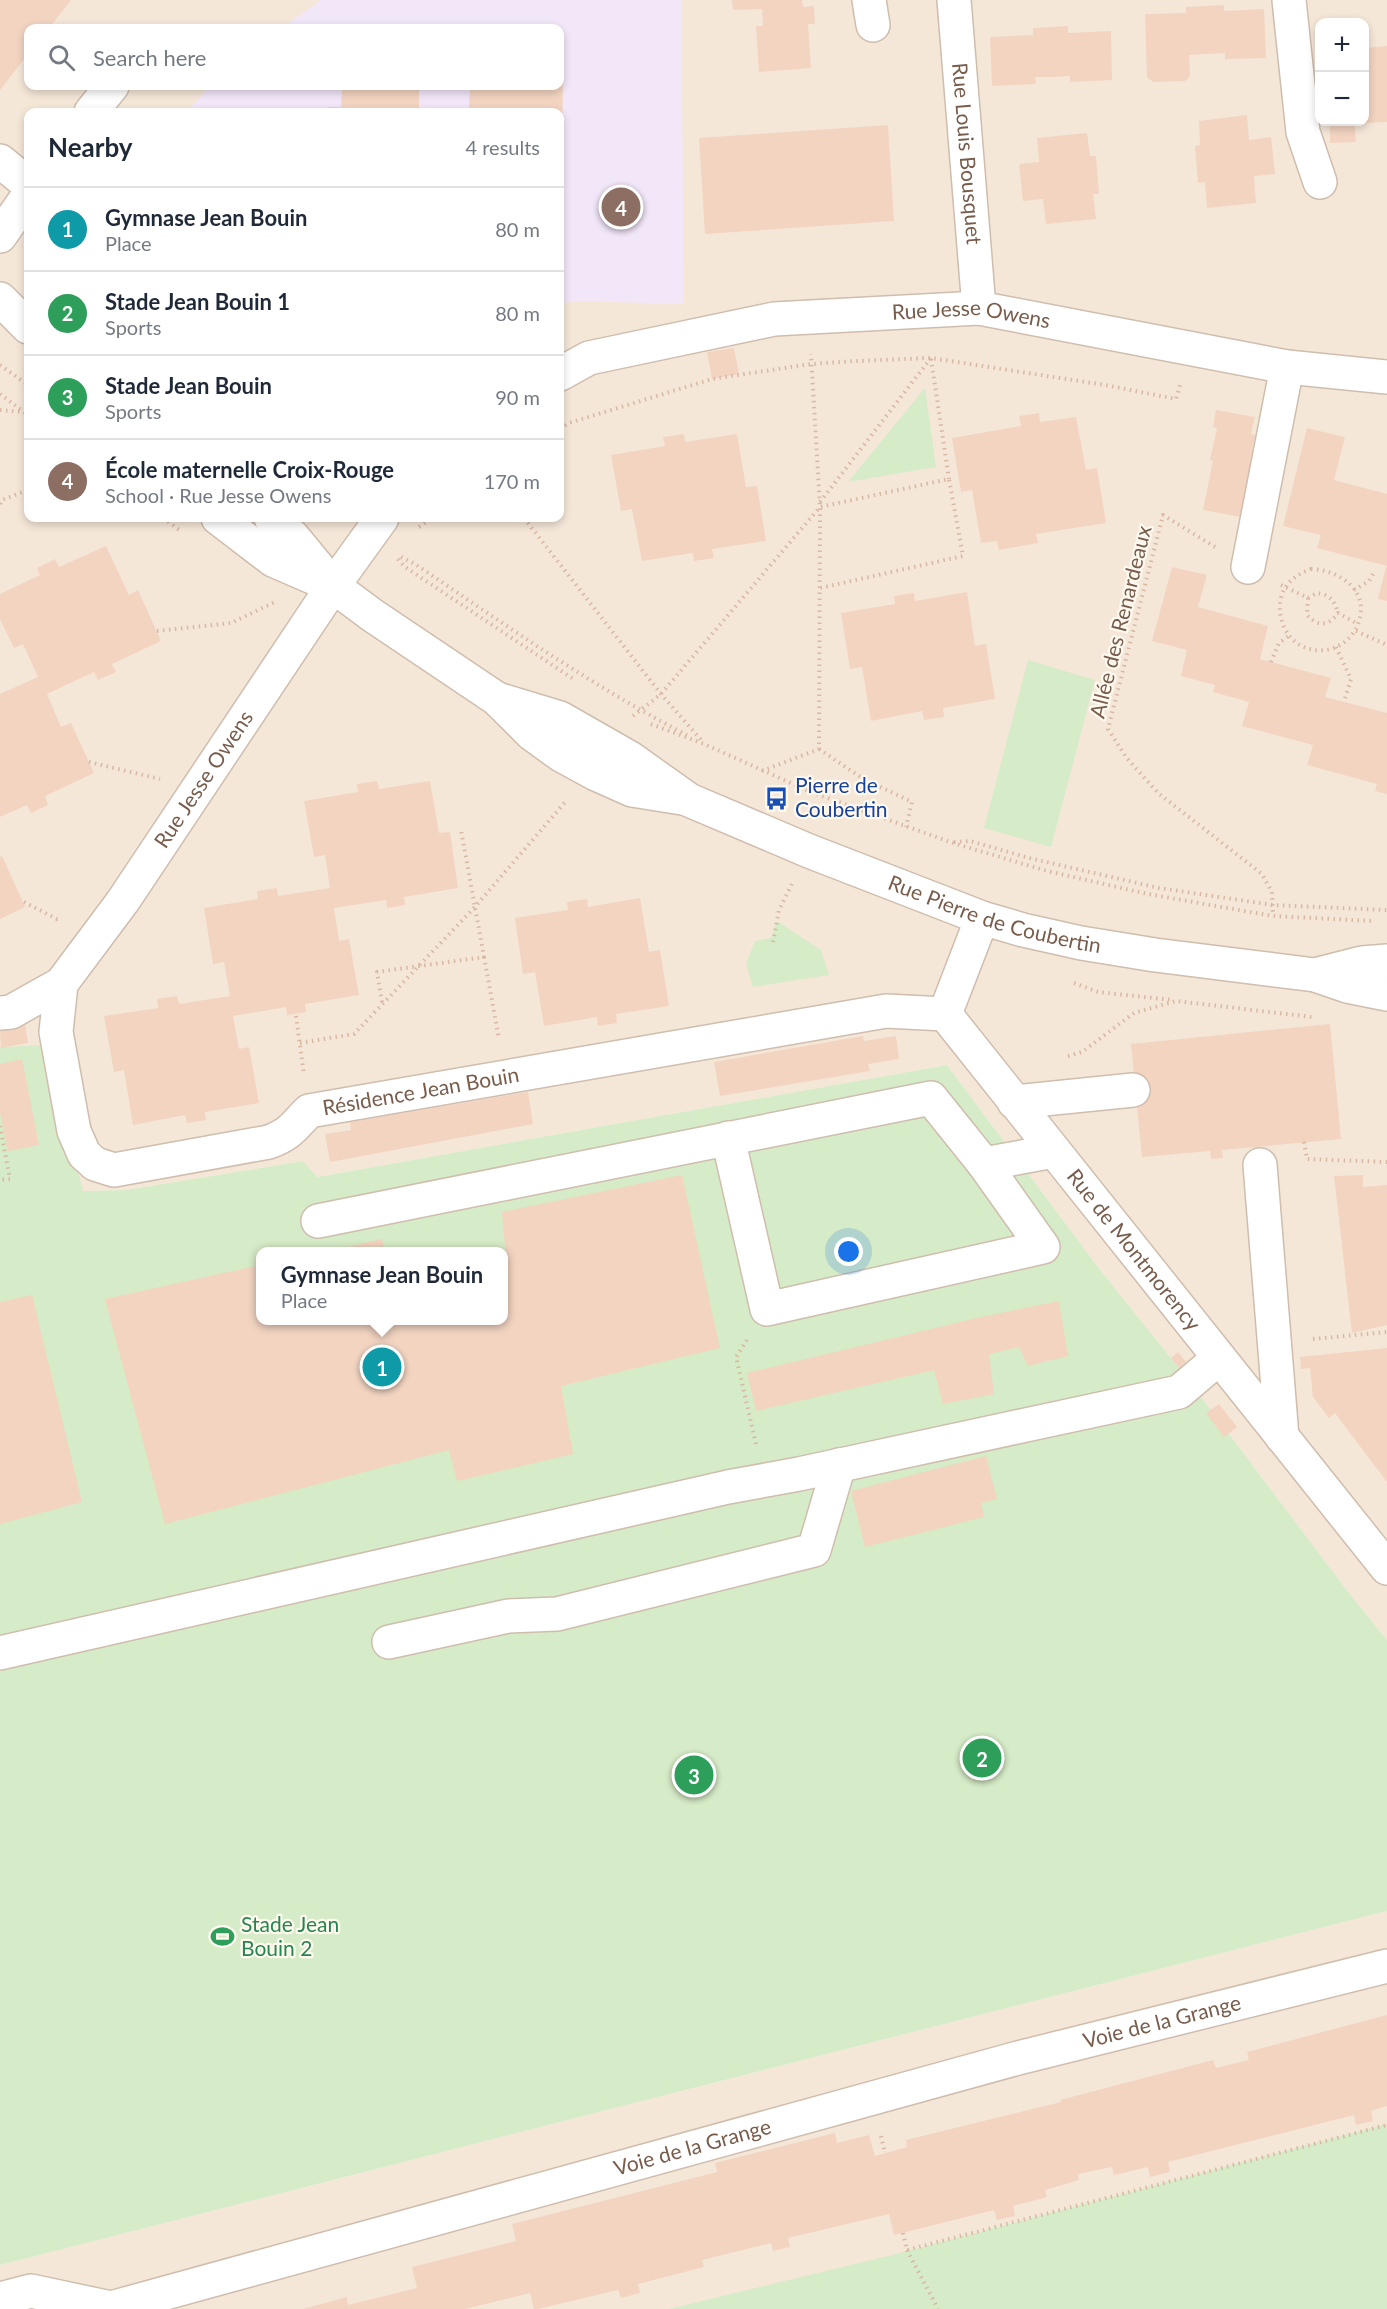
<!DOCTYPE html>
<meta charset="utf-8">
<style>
body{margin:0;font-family:Lato,sans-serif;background:#f2f2f3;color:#1f2937}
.controls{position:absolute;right:18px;top:18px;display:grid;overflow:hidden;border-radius:12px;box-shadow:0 3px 9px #0003}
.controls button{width:54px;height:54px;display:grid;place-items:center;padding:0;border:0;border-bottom:2px solid #e0e1e3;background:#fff;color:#1f2937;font:30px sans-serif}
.you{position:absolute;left:849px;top:1252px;width:21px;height:21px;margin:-15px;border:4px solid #fff;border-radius:50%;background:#1a73e8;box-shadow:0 0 0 9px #1a73e833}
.badge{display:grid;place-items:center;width:39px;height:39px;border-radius:50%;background:#e6704f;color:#fff;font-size:20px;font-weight:700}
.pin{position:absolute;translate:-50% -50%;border:3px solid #fff;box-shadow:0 2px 6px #0006}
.popup{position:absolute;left:256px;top:1247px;width:252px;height:78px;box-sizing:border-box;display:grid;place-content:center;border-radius:12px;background:#fff;filter:drop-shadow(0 2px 4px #0005);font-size:20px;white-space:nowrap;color:#747a83}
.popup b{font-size:22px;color:#1f2937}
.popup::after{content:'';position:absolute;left:50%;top:100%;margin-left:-12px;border:12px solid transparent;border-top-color:#fff}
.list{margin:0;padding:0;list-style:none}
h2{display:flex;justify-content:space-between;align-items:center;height:78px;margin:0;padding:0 24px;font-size:26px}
h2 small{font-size:20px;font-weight:400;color:#747a83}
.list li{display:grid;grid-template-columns:39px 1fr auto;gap:18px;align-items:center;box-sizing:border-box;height:84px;padding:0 24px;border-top:2px solid #e0e1e3}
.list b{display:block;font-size:22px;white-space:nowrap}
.list p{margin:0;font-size:20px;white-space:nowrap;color:#747a83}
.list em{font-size:20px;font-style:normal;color:#747a83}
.icon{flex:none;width:33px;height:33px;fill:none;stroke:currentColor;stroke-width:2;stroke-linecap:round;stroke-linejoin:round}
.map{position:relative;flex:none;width:1387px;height:2309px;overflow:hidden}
.search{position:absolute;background:#fff;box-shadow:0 3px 9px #0003;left:24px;top:24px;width:540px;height:66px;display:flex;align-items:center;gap:15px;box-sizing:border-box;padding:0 21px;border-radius:12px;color:#747a83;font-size:22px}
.panel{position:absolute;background:#fff;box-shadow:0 3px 9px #0003;left:24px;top:108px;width:540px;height:414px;border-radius:12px}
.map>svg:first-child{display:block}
.residential{fill:#f5e7d8;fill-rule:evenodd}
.education{fill:#f2e6f9}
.green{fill:#d6ebc7;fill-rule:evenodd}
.building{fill:#f2d4c1}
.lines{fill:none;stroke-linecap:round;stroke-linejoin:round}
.minor-casing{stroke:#cfbdae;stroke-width:36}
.path{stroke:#d8b7a3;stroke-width:4;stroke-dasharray:1.5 4.5;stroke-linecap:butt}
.minor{stroke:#fff;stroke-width:33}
.labels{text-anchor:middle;stroke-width:4.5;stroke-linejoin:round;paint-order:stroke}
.street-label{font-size:21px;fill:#785c4c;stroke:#fff9f0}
.transit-label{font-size:21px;fill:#164399;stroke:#fff9f0;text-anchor:start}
.leisure-label{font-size:21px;fill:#27864d;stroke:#fff9f0;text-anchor:start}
</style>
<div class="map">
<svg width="1387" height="2309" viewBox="0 0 1387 2309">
<rect width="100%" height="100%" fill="#fdf5ea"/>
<g class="residential">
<path d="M0 0H1387V1640L1349 1593 1171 1358 1101 1271 947 1065 317 1177 303 1161 126 1190 82 1191 45 1046 0 1047ZM1320 22H1364V122H1320ZM28 28H560V86H28ZM28 112H560V518H28Z"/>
<polygon points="1387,1911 1387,2309 0,2309 0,2265"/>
</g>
<polygon class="education" points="321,0 681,0 684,304 577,301 560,303 560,112 187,112 210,86 560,86 560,28 282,28"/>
<g class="green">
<polygon points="925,388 936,467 848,482"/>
<polygon points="1028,660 1095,680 1051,847 984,828"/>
<polygon points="777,921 821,950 829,975 753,987 746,964 755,941 771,938"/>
<path d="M45 1045 83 1191 126 1190 303 1161 317 1177 947 1065 1101 1271 1179 1368 1349 1593 1387 1640V1911L0 2265V1047ZM260 1252H503V1320H260Z"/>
<polygon points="1387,2124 1387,2309 669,2309 892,2255"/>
</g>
<g class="building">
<polygon points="0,0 71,0 49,28 28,28 28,54 0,90"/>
<polygon points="732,0 802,0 803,7 814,6 815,24 808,24 811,68 759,72 756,26 763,26 762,9 733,10"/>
<polygon points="1224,5 1224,11 1264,9 1266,58 1225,59 1225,53 1189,55 1190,76 1185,81 1153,82 1147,77 1145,14 1186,13 1186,7"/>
<polygon points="1068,26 1068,33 1111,31 1112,80 1070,82 1070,76 1053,77 1035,77 1036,84 992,86 990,37 1033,35 1033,28"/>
<polygon points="1387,46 1387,122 1364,123 1364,48"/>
<polygon points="560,69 563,69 562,159 560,159 560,112 328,112 328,107 341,107 342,86 419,86 419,109 469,109 470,86 560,86"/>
<polygon points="1247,115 1249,140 1271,137 1275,174 1254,176 1256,203 1207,208 1205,182 1198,183 1195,146 1200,145 1199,121"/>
<polygon points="1330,122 1354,122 1356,142 1330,143"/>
<polygon points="888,125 894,221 705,234 699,138"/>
<polygon points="1087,133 1090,156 1096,156 1099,194 1093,194 1096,219 1046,224 1043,199 1023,201 1019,164 1039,162 1037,138"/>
<polygon points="734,348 739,374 712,379 707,352"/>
<polygon points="1216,410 1255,417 1251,434 1255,435 1241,517 1203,510 1213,461 1210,460 1217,428 1213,427"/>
<polygon points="1039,413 1040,422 1076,417 1086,470 1097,468 1106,523 1036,534 1038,543 999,550 997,541 981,543 972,490 961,492 952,438 1021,426 1019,416"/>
<polygon points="1307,428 1345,437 1334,480 1387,494 1387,566 1317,548 1321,535 1283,526"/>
<polygon points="684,434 685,442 737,434 746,487 757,486 766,541 712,549 714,558 694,561 693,553 642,561 632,509 621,511 611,455 665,446 663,437"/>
<polygon points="106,546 129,595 138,590 161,641 112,664 116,672 98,680 94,672 47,694 61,727 71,723 94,773 45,796 48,805 31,813 27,805 0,817 0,694 38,677 23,644 14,648 0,619 0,594 40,575 37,568 55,559 59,567"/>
<polygon points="1172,567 1207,575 1198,607 1268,626 1260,659 1331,678 1325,697 1387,713 1387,794 1375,791 1377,784 1307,765 1313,745 1242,726 1249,702 1213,692 1215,685 1181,676 1187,650 1152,641"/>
<polygon points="1386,567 1387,567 1387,601 1378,599"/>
<polygon points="967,592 975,646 986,644 995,699 943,708 944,717 924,720 922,711 871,721 862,667 850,669 841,613 895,604 894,596 914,593 915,601"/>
<polygon points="377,781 379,789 430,781 439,833 450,832 458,888 404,897 405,905 387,908 386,900 334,908 339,941 349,939 359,995 305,1004 306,1012 287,1015 286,1007 233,1016 239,1049 249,1047 259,1103 205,1112 206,1120 187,1123 185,1115 133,1125 124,1070 114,1072 104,1016 158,1008 157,999 177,996 179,1004 230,996 224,962 213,964 204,908 258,899 257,891 277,888 278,896 330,888 325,855 314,857 304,801 358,792 357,784"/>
<polygon points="2,856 25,907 0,919 0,857"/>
<polygon points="640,898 649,952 660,950 669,1006 616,1014 617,1023 598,1026 597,1017 544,1026 535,972 523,974 515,918 568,910 567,902 587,899 588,907"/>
<polygon points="25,1024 28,1043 1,1048 0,1030"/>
<polygon points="1330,1024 1341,1139 1222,1150 1223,1158 1211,1159 1210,1151 1142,1157 1131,1044"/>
<polygon points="863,1036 864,1041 896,1036 899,1059 868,1064 870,1071 720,1096 714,1062"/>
<polygon points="22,1059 39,1145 8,1151 0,1113 0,1064"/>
<polygon points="528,1092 533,1124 330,1162 325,1134 351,1130 350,1122"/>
<polygon points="682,1175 720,1348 561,1386 573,1454 457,1481 449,1450 165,1524 105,1299 260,1265 260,1320 503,1320 503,1258 506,1258 502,1212"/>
<polygon points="1363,1175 1363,1187 1387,1185 1387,1325 1352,1333 1334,1176"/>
<polygon points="382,1239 385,1252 329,1252 329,1251"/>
<polygon points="32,1295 82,1502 0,1524 0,1302"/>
<polygon points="1059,1301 1068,1356 1028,1366 1019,1347 989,1354 994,1394 943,1404 934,1370 756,1411 747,1373 981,1317"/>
<polygon points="1387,1348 1387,1482 1335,1413 1329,1418 1313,1397 1310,1368 1301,1369 1300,1357"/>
<polygon points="1178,1352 1186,1362 1179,1368 1171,1358"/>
<polygon points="1219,1404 1237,1427 1224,1437 1206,1413"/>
<polygon points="986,1456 997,1499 981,1503 984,1517 865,1547 851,1491"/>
<polygon points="1387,2015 1387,2106 1371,2111 1373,2121 1356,2125 1354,2115 1168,2162 1170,2172 1150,2177 1148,2167 1114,2175 1112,2167 1078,2174 1079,2180 1045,2190 1047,2197 1013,2206 1015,2216 997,2220 994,2210 894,2235 889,2214 788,2238 790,2247 773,2251 771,2243 702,2260 704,2267 638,2284 640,2293 621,2298 618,2290 538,2309 534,2309 530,2293 465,2309 303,2309 347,2297 348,2305 417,2288 412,2267 516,2241 512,2224 717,2172 715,2163 835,2133 837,2143 869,2135 875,2156 907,2147 906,2140 1061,2102 1060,2100 1213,2060 1216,2068 1249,2060 1247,2052"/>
</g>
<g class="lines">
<defs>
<g id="minor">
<polyline points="869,0 873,25"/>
<path id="s1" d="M954 0 979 308"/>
<polyline points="1289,0 1303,132 1320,182"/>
<polyline points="91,112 112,86"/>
<polyline points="0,161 28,184"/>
<polyline points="0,236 28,196"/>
<polyline points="0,299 28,327"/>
<path id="s2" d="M560 374 589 358 774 319 979 308 1287 367 1387 377"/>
<polyline points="218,518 273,560 333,586 372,615 497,699 532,734 561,755 596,774 632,790 682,798"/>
<polyline points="271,518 293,537 330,582"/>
<polyline points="1248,567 1287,367"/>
<path id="s3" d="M497 699 560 718 630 758 689 800 809 851 982 918 1023 930 1081 943 1155 955 1315 975 1347 986 1387 994"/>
<path id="s4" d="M982 918 945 1014 1387 1568"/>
<polyline points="1315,975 1362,963 1387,961"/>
<path id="s5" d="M61 984 56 1032 74 1131 84 1154 95 1164 114 1170 269 1142C292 1133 293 1127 309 1111L886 1011 945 1014"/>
<path id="s6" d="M0 1013 11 1012 61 984 123 901 333 586 382 518"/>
<polyline points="1014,1102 1133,1090"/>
<polyline points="728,1138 767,1309 1043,1247 984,1164"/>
<polyline points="1260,1165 1282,1437"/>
<polyline points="318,1221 931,1098 984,1164 1054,1151"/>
<polyline points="389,1642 508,1616 557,1614 814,1550 839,1465"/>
<polyline points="0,1653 728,1487 799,1474 1179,1392 1219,1358"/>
<path id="s7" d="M0 2299 31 2291 111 2308 1018 2058 1387 1966"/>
</g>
</defs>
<use href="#minor" class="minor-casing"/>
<g class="path">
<polyline points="931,359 949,479"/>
<polyline points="0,365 28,385"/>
<polyline points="0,394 28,415"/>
<polyline points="0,410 24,412"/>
<polyline points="560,429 569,423 712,379 811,364 855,361 931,358 1105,385 1176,399 1180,385"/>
<polyline points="820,502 931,358"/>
<polyline points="0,504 2,500 28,490"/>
<polyline points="163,518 182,532"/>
<polyline points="524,518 661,694 703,742"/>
<polyline points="419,527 432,518"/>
<polyline points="1215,547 1163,515 1108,729 1126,757 1158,793 1262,874 1272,892 1273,916"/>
<path d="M401 557 415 564C504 624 592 686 687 735"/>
<polyline points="398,559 405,567 575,680"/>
<path d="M1311 569C1338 570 1369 589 1359 621 1352 646 1323 658 1300 645 1281 634 1274 606 1285 588 1291 578 1301 573 1311 569Z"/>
<path d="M1281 585 1308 598 1307 615C1318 627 1329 626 1338 613L1358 624"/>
<polyline points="1354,590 1369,581 1373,574"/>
<path d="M1308 598 1317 593C1330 595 1334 600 1338 613"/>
<polyline points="157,631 231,623 275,602"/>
<polyline points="1356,631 1387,645"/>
<polyline points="1336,647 1351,679 1344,702"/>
<polyline points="1271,662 1279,643 1290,635"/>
<polyline points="633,716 661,694 820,507 949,479 963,556 820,588"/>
<polyline points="651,724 704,744 811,792 950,842 1047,871 1148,894 1273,916 1374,921"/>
<polyline points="819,749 862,778 912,802 906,827"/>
<polyline points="89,762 160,779"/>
<polyline points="762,771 819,749 820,507 811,354"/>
<polyline points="954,842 970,841 1029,858 1159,888 1273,905 1387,910"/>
<polyline points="24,902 57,919 61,918"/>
<polyline points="773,942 779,910 792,884"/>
<polyline points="484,957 499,1039"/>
<polyline points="1074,983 1098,992 1172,1000"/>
<polyline points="382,1002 377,972 484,957 461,830"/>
<polyline points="296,1016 304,1075"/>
<polyline points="300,1043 354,1034 474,908 567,800"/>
<polyline points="1068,1056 1082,1052 1134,1013 1176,1001 1312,1017"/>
<polyline points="0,1126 10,1179 0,1180"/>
<polyline points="1304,1142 1307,1159 1387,1162"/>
<polyline points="1313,1339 1387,1332"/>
<polyline points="747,1340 736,1357 756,1444"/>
<polyline points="881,2136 885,2153"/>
<polyline points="903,2233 907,2250 1387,2125"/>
<polyline points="907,2250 938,2309"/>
</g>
<use href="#minor" class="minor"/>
</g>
<defs>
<symbol id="bus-bare" viewBox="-9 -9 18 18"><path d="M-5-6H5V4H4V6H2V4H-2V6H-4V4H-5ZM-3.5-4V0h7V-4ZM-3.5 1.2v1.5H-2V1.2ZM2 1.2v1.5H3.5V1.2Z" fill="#1a4fb4" stroke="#fff9f0" stroke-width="2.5" paint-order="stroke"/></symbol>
<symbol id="stadium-bare" viewBox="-9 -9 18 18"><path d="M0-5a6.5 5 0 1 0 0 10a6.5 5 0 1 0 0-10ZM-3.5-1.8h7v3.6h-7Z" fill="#2e9e5b" stroke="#fff9f0" stroke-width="2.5" paint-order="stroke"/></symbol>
</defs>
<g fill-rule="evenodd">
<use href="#bus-bare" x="760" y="782" width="33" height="33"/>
<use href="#stadium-bare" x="206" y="1920" width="33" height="33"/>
</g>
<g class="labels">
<g class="street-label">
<text dy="7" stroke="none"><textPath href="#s1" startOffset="154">Rue Louis Bousquet</textPath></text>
<text dy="7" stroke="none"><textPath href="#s2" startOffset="420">Rue Jesse Owens</textPath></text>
<text transform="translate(1121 622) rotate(-76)" y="7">Allée des Renardeaux</text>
<text dy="7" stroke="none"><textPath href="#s6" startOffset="318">Rue Jesse Owens</textPath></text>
<text dy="7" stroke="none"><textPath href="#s3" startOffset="546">Rue Pierre de Coubertin</textPath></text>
<text dy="7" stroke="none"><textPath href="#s5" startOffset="531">Résidence Jean Bouin</textPath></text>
<text dy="7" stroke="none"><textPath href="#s4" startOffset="405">Rue de Montmorency</textPath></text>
<text dy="7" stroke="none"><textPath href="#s7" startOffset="1203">Voie de la Grange</textPath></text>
<text dy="7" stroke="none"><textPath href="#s7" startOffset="717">Voie de la Grange</textPath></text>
</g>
<g class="transit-label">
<text x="795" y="793">Pierre de<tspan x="795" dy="24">Coubertin</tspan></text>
</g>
<g class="leisure-label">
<text x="241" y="1932">Stade Jean<tspan x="241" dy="24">Bouin 2</tspan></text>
</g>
</g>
</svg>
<div class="controls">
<button>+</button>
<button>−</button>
</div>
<div class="you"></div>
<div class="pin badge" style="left:382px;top:1367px;background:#0f9aa8">1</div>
<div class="popup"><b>Gymnase Jean Bouin</b>Place</div>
<div class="pin badge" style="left:982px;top:1758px;background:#2e9e5b">2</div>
<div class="pin badge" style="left:694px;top:1775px;background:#2e9e5b">3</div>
<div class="pin badge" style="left:621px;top:207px;background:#8d6e63">4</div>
<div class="search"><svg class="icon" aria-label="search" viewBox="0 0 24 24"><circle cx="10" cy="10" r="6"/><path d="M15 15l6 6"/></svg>Search here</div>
<section class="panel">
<h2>Nearby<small>4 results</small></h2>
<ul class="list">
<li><span class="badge" style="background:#0f9aa8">1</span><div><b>Gymnase Jean Bouin</b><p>Place</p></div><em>80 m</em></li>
<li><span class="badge" style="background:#2e9e5b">2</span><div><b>Stade Jean Bouin 1</b><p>Sports</p></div><em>80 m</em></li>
<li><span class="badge" style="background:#2e9e5b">3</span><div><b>Stade Jean Bouin</b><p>Sports</p></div><em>90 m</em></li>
<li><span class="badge" style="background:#8d6e63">4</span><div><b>École maternelle Croix-Rouge</b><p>School · Rue Jesse Owens</p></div><em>170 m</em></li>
</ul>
</section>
</div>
